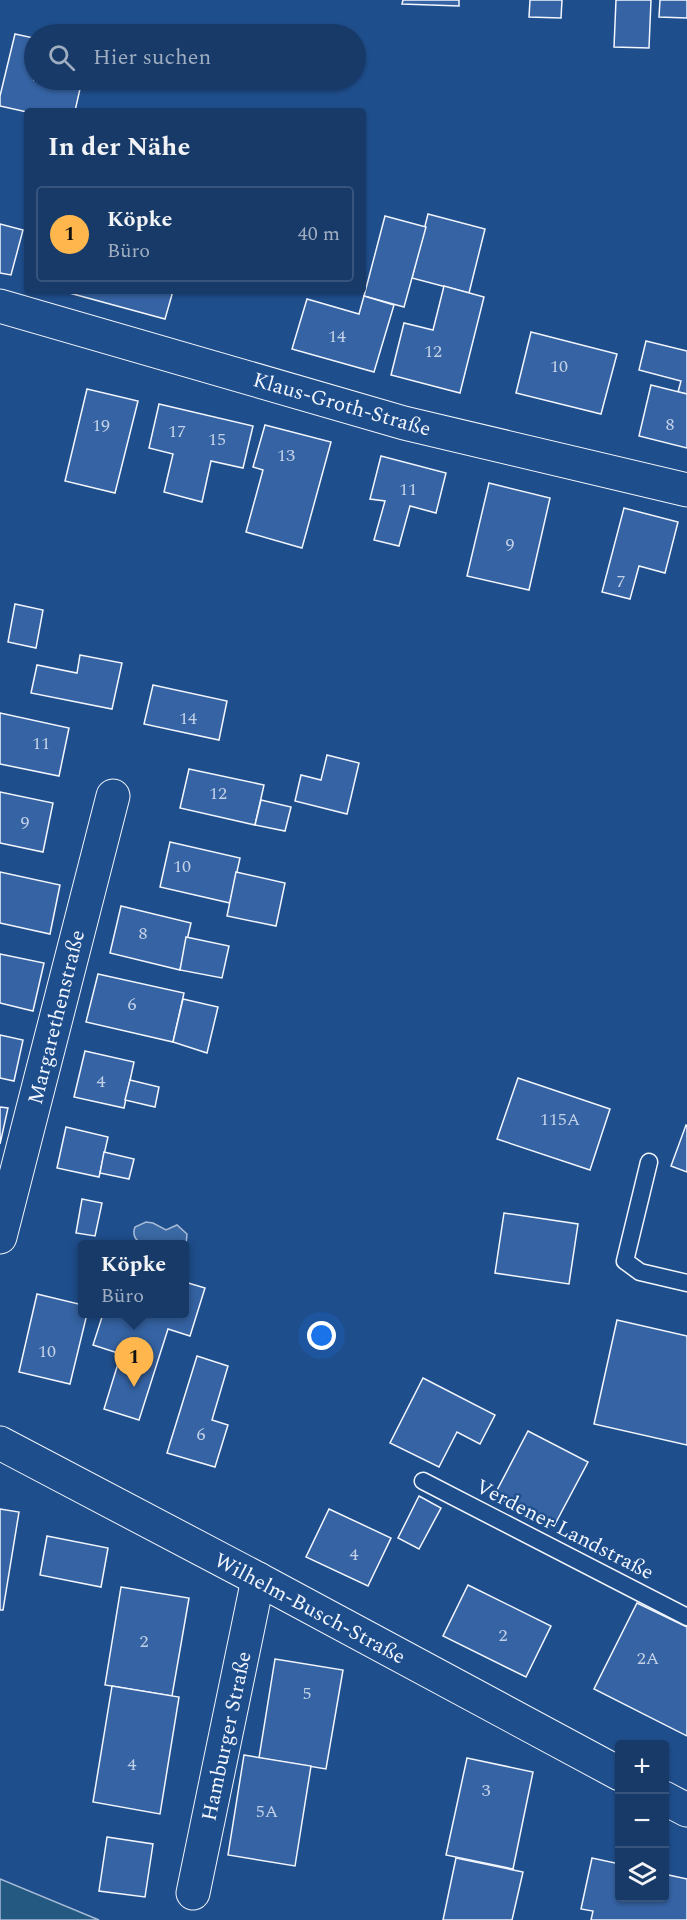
<!DOCTYPE html>
<html lang="de">
<meta charset="utf-8">
<style>
body{margin:0;font-family:Spectral,serif;background:#244571;color:#f1f3f6}
.controls{position:absolute;right:18px;bottom:18px;display:grid;overflow:hidden;border-radius:6px;box-shadow:0 2px 4px #0004}
.controls button{width:54px;height:54px;display:grid;place-items:center;padding:0;border:0;border-bottom:2px solid #36547d;background:#173a69;color:#f1f3f6;font:30px sans-serif}
.you{position:absolute;left:322px;top:1336px;width:21px;height:21px;margin:-15px;border:4px solid #fff;border-radius:50%;background:#1a73e8;box-shadow:0 0 0 9px #1a73e833}
.badge{display:grid;place-items:center;width:39px;height:39px;border-radius:50%;background:#ffb74d;color:#111;font-size:20px;font-weight:700}
.pin{position:absolute;translate:-50% -50px;filter:drop-shadow(0 2px 3px #0008)}
.pin::after{content:'';position:absolute;top:32px;width:21px;height:18px;background:inherit;clip-path:polygon(0 0,100% 0,50% 100%)}
.popup{position:absolute;left:78px;top:1240px;width:111px;height:78px;box-sizing:border-box;display:grid;place-content:center;border-radius:6px;background:#173a69;filter:drop-shadow(0 2px 4px #0005);font-size:20px;white-space:nowrap;color:#9eadc0}
.popup b{font-size:22px;color:#f1f3f6}
.popup::after{content:'';position:absolute;left:50%;top:100%;margin-left:-12px;border:12px solid transparent;border-top-color:#173a69}
.list{margin:0;padding:0;list-style:none}
h2{display:flex;justify-content:space-between;align-items:center;height:78px;margin:0;padding:0 24px;font-size:26px}
h2 small{font-size:20px;font-weight:400;color:#9eadc0}
.list li{display:grid;grid-template-columns:39px 1fr auto;gap:18px;align-items:center;box-sizing:border-box;height:96px;margin:0 12px 12px;padding:0 12px;border:2px solid #36547d;border-radius:6px}
.list b{display:block;font-size:22px;white-space:nowrap}
.list p{margin:0;font-size:20px;white-space:nowrap;color:#9eadc0}
.list em{font-size:20px;font-style:normal;color:#9eadc0}
.icon{flex:none;width:33px;height:33px;fill:none;stroke:currentColor;stroke-width:2;stroke-linecap:round;stroke-linejoin:round}
.map{position:relative;flex:none;width:687px;height:1920px;overflow:hidden}
.search{position:absolute;background:#173a69;box-shadow:0 2px 4px #0004;left:24px;top:24px;width:342px;height:66px;display:flex;align-items:center;gap:15px;box-sizing:border-box;padding:0 21px;border-radius:33px;color:#9eadc0;font-size:22px}
.panel{position:absolute;background:#173a69;box-shadow:0 2px 4px #0004;left:24px;top:108px;width:342px;height:186px;border-radius:6px}
.map>svg:first-child{display:block}
.green{fill:#245a82;stroke:#a8bbd7;stroke-width:1.5}
.water{fill:#3b69a3;stroke:#a8bbd7;stroke-width:1.5}
.building{fill:#3563a3;stroke:#f2f6ff;stroke-width:1.5}
.lines{fill:none;stroke-linecap:round;stroke-linejoin:round}
.service-casing{stroke:#f2f6ff;stroke-width:19}
.minor-casing{stroke:#f2f6ff;stroke-width:35}
.service{stroke:#1f4e8c;stroke-width:16}
.minor{stroke:#1f4e8c;stroke-width:33}
.labels{text-anchor:middle;stroke-width:4.5;stroke-linejoin:round;paint-order:stroke}
.number-label{font-size:18px;fill:#c3d1e8}
.street-label{font-size:21px;fill:#f2f6ff;stroke:#1f4e8c}
</style>
<div class="map">
<svg width="687" height="1920" viewBox="0 0 687 1920">
<rect width="100%" height="100%" fill="#1f4e8c"/>
<polygon class="green" points="0,1879 99,1920 0,1920"/>
<path class="water" d="M146 1222 153 1223 166 1230 177 1225 187 1234 186 1245 142 1244C135 1240 132 1235 135 1227Z"/>
<g class="building">
<polygon points="403,0 459,0 459,6 402,4"/>
<polygon points="530,0 562,0 561,18 529,17"/>
<polygon points="616,0 651,0 649,48 614,47"/>
<polygon points="660,0 687,0 687,18 659,17"/>
<polygon points="15,34 34,38 34,80 82,80 75,111 27,112 0,106 0,96"/>
<polygon points="428,214 485,229 469,293 412,278"/>
<polygon points="385,216 426,227 404,307 364,296"/>
<polygon points="0,224 23,230 11,275 0,273"/>
<polygon points="444,286 484,297 460,393 391,375 404,323 433,330"/>
<polygon points="62,291 173,291 165,319"/>
<polygon points="364,296 394,305 374,372 292,349 307,299 359,314"/>
<polygon points="531,332 617,354 601,414 516,393"/>
<polygon points="646,341 687,351 687,394 678,392 681,381 639,370"/>
<polygon points="651,385 687,394 687,448 639,436"/>
<polygon points="87,389 138,401 115,493 65,481"/>
<polygon points="159,404 253,426 243,468 211,461 202,502 164,492 173,454 149,448"/>
<polygon points="265,425 331,442 302,548 246,532 263,470 253,467"/>
<polygon points="381,456 446,473 436,513 410,506 399,546 374,540 385,501 370,499"/>
<polygon points="489,483 550,498 529,590 467,576"/>
<polygon points="624,508 678,522 665,573 639,566 630,599 602,592"/>
<polygon points="15,604 43,610 36,648 8,642"/>
<polygon points="80,655 122,663 112,709 31,693 37,665 77,673"/>
<polygon points="153,685 227,701 219,740 144,724"/>
<polygon points="0,713 69,728 59,776 0,764"/>
<polygon points="327,755 359,763 347,814 295,801 301,775 321,780"/>
<polygon points="189,769 264,785 255,825 180,808"/>
<polygon points="0,792 53,803 43,852 0,843"/>
<polygon points="261,800 291,807 285,831 255,825"/>
<polygon points="170,842 240,858 230,903 160,887"/>
<polygon points="0,872 60,885 50,934 0,923"/>
<polygon points="236,872 285,883 276,926 227,916"/>
<polygon points="121,906 191,923 180,970 110,953"/>
<polygon points="186,937 229,946 222,978 180,970"/>
<polygon points="0,954 44,963 33,1011 0,1003"/>
<polygon points="98,974 184,993 173,1042 86,1022"/>
<polygon points="183,999 218,1007 207,1053 173,1042"/>
<polygon points="0,1035 23,1040 14,1081 0,1078"/>
<polygon points="85,1051 134,1062 124,1108 74,1097"/>
<polygon points="518,1078 610,1109 590,1170 497,1139"/>
<polygon points="130,1080 159,1087 155,1107 125,1100"/>
<polygon points="0,1107 8,1108 0,1144"/>
<polygon points="686,1125 687,1126 687,1172 671,1166"/>
<polygon points="66,1127 108,1137 99,1177 57,1168"/>
<polygon points="104,1152 134,1159 129,1179 100,1173"/>
<polygon points="82,1199 102,1203 95,1236 76,1233"/>
<polygon points="504,1213 578,1224 569,1284 495,1273"/>
<polygon points="185,1282 205,1288 190,1336 168,1329 139,1420 104,1409 121,1354 93,1345 103,1314 185,1314"/>
<polygon points="37,1294 83,1305 83,1314 87,1314 70,1384 19,1372"/>
<polygon points="617,1320 687,1336 687,1445 594,1424"/>
<polygon points="197,1356 228,1366 212,1420 228,1425 215,1467 167,1453"/>
<polygon points="423,1378 495,1415 480,1444 457,1432 439,1467 390,1443"/>
<polygon points="528,1431 588,1462 554,1526 494,1496"/>
<polygon points="419,1496 441,1508 419,1549 398,1538"/>
<polygon points="0,1509 19,1512 3,1610 0,1610"/>
<polygon points="329,1509 391,1538 368,1586 306,1557"/>
<polygon points="47,1536 108,1548 101,1587 40,1575"/>
<polygon points="468,1585 551,1626 526,1677 443,1636"/>
<polygon points="121,1587 189,1598 172,1696 105,1685"/>
<polygon points="637,1603 687,1627 687,1736 594,1689"/>
<polygon points="275,1659 343,1670 326,1769 259,1758"/>
<polygon points="112,1686 179,1697 160,1814 93,1802"/>
<polygon points="244,1755 311,1766 295,1866 228,1855"/>
<polygon points="467,1758 533,1772 513,1869 446,1855"/>
<polygon points="107,1837 153,1844 145,1897 99,1891"/>
<polygon points="456,1858 523,1872 512,1920 443,1920"/>
<polygon points="592,1858 620,1864 620,1898 664,1898 664,1874 687,1879 687,1920 591,1920 593,1911 581,1909"/>
</g>
<g class="lines">
<defs>
<g id="service">
<polyline points="649,1162 625,1261 640,1272 687,1283"/>
<polyline points="423,1481 687,1617"/>
</g>
<g id="minor">
<polyline points="0,306 404,423 687,490"/>
<polyline points="0,1237 113,796"/>
<polyline points="0,1443 258,1579 620,1774"/>
<polyline points="664,1798 687,1810"/>
<polyline points="193,1893 258,1579"/>
</g>
</defs>
<use href="#service" class="service-casing"/>
<use href="#minor" class="minor-casing"/>
<use href="#service" class="service"/>
<use href="#minor" class="minor"/>
</g>
<g class="labels">
<g class="number-label">
<text x="337" y="342">14</text>
<text x="433" y="357">12</text>
<text x="559" y="372">10</text>
<text x="670" y="430">8</text>
<text x="101" y="431">19</text>
<text x="177" y="437">17</text>
<text x="217" y="445">15</text>
<text x="286" y="461">13</text>
<text x="408" y="495">11</text>
<text x="510" y="550">9</text>
<text x="621" y="587">7</text>
<text x="188" y="724">14</text>
<text x="41" y="749">11</text>
<text x="218" y="799">12</text>
<text x="25" y="828">9</text>
<text x="182" y="872">10</text>
<text x="143" y="939">8</text>
<text x="132" y="1010">6</text>
<text x="101" y="1087">4</text>
<text x="560" y="1125">115A</text>
<text x="47" y="1357">10</text>
<text x="201" y="1440">6</text>
<text x="354" y="1560">4</text>
<text x="503" y="1641">2</text>
<text x="144" y="1647">2</text>
<text x="648" y="1664">2A</text>
<text x="307" y="1699">5</text>
<text x="132" y="1770">4</text>
<text x="486" y="1796">3</text>
<text x="267" y="1817">5A</text>
</g>
<g class="street-label">
<text transform="translate(342 404) rotate(16)" y="7">Klaus-Groth-Straße</text>
<text transform="translate(56 1017) rotate(-76)" y="7">Margarethenstraße</text>
<text transform="translate(565 1529) rotate(27)" y="7">Verdener Landstraße</text>
<text transform="translate(310 1608) rotate(28)" y="7">Wilhelm-Busch-Straße</text>
<text transform="translate(226 1736) rotate(-78)" y="7">Hamburger Straße</text>
</g>
</g>
</svg>
<div class="controls">
<button>+</button>
<button>−</button>
<button><svg class="icon" aria-label="layers" viewBox="0 0 24 24"><path d="M12 4l9 5-9 5-9-5zM3 14l9 5 9-5"/></svg></button>
</div>
<div class="you"></div>
<div class="pin badge" style="left:134px;top:1387px">1</div>
<div class="popup"><b>Köpke</b>Büro</div>
<div class="search"><svg class="icon" aria-label="search" viewBox="0 0 24 24"><circle cx="10" cy="10" r="6"/><path d="M15 15l6 6"/></svg>Hier suchen</div>
<section class="panel">
<h2>In der Nähe<small></small></h2>
<ul class="list">
<li><span class="badge">1</span><div><b>Köpke</b><p>Büro</p></div><em>40 m</em></li>
</ul>
</section>
</div>
